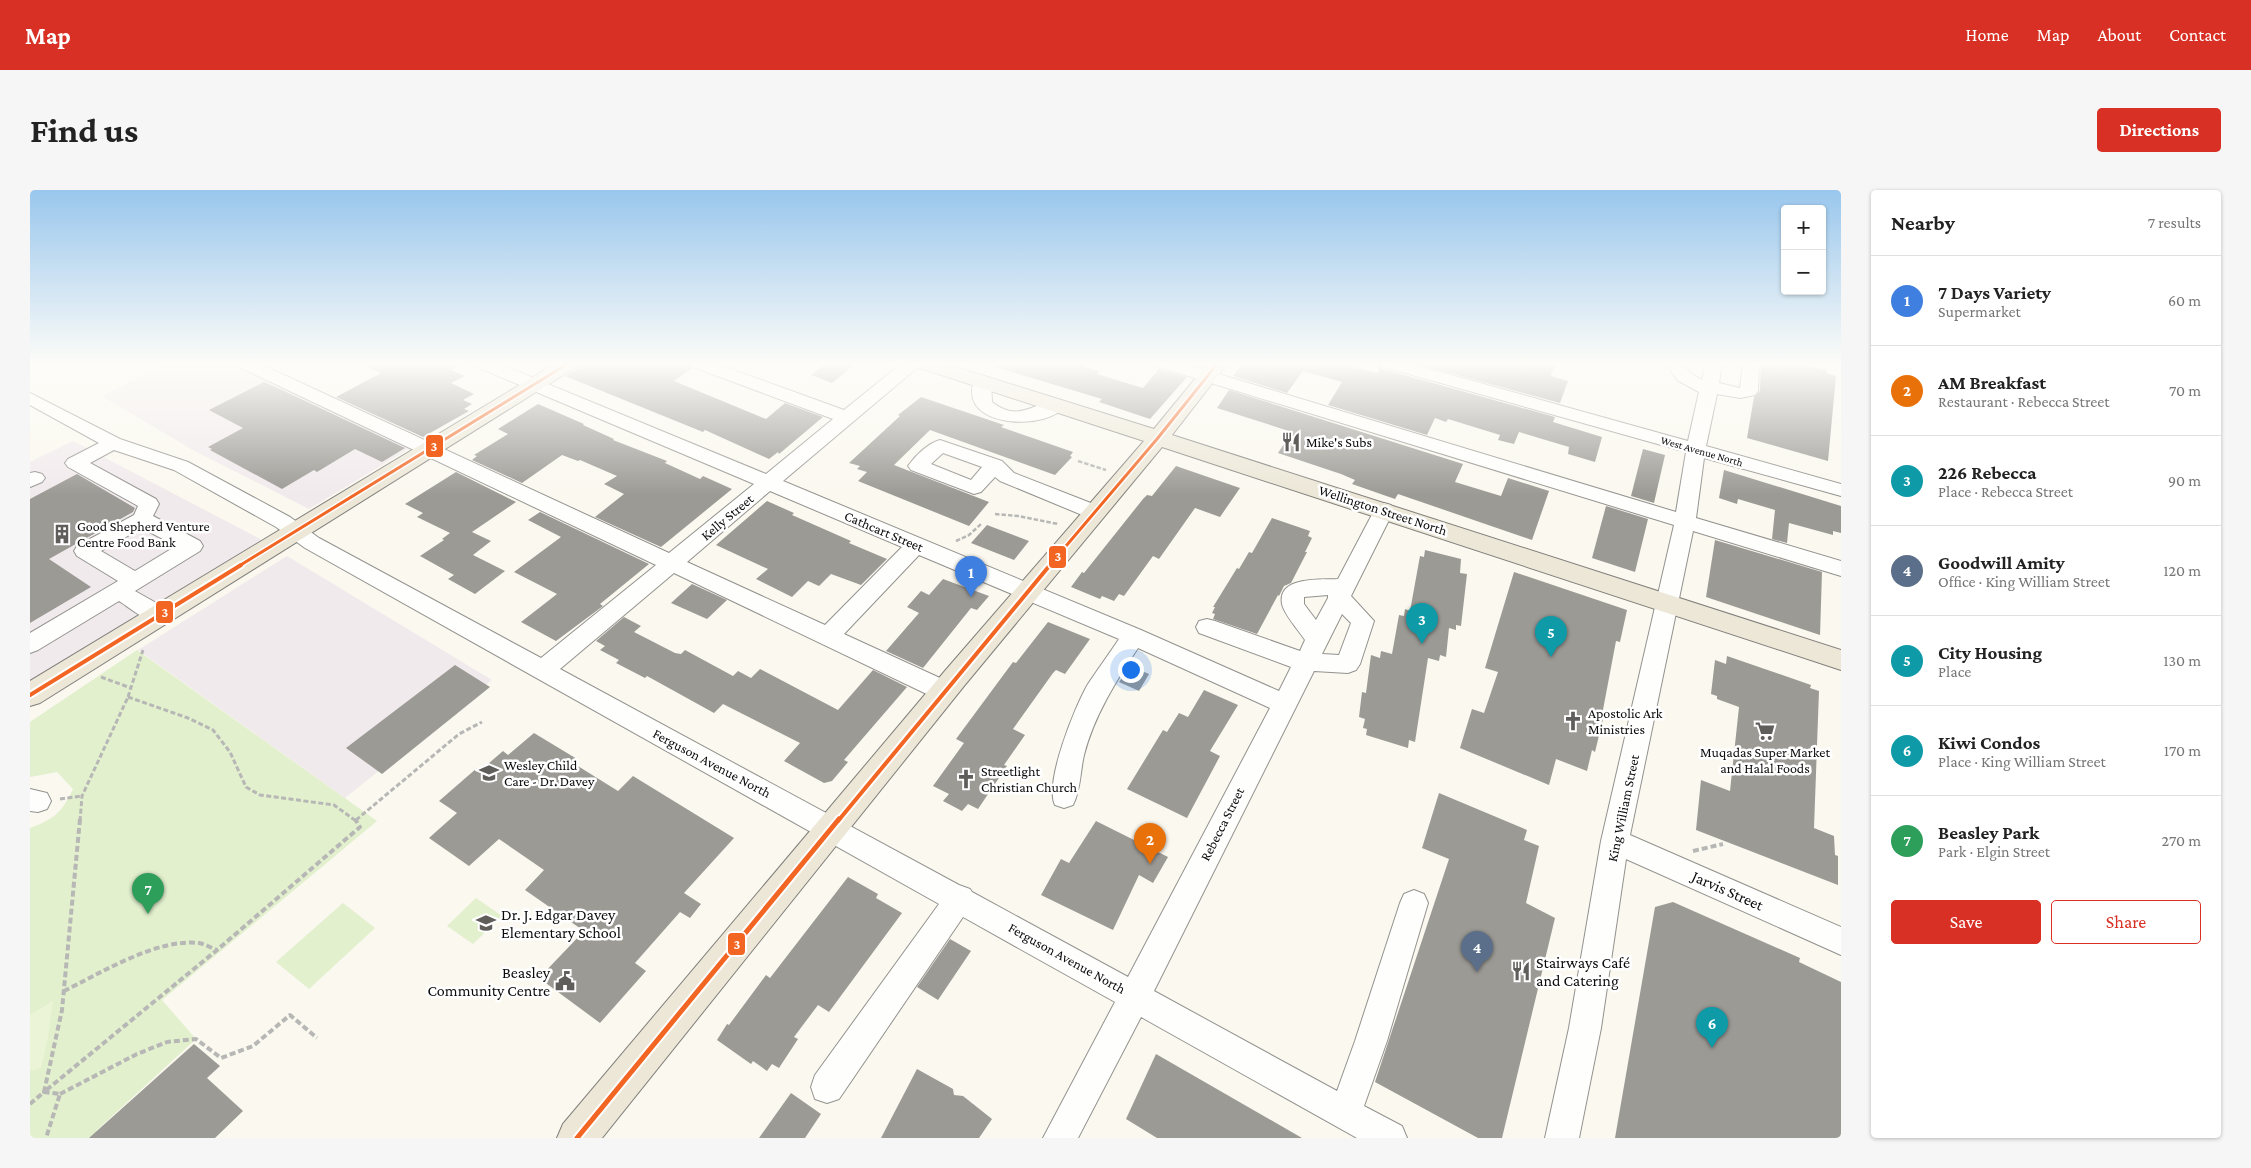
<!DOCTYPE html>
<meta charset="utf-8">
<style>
body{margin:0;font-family:"Crimson Pro",serif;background:#f6f6f6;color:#222}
.controls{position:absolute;right:15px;top:15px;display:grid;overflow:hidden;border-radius:5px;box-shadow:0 1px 4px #0004}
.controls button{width:45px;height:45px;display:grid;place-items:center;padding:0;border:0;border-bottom:1px solid #e0e0e0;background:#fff;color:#222;font:25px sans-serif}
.you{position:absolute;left:1100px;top:479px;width:18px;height:18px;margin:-12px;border:4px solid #fff;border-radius:50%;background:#1a73e8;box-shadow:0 0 0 8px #1a73e833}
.badge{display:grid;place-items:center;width:32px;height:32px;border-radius:50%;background:#d93025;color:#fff;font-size:16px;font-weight:700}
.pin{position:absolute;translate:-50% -41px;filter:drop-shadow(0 1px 2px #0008)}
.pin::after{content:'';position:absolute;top:26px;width:18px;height:15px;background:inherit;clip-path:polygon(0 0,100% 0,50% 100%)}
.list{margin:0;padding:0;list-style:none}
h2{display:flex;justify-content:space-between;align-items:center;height:65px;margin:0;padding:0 20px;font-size:21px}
h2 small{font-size:16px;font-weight:400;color:#767676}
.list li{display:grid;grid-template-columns:32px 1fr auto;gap:15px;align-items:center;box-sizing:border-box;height:90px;padding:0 20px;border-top:1px solid #e0e0e0}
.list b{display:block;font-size:19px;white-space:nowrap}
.list p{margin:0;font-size:16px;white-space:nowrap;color:#767676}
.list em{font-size:16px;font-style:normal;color:#767676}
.actions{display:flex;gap:10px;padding:15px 20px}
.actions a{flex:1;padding:11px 0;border:1px solid #d93025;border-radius:5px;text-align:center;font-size:18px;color:#d93025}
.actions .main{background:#d93025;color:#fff}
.map{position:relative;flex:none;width:1811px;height:948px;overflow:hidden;border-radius:5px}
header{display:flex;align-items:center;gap:30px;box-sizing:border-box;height:70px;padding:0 25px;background:#d93025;color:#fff}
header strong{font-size:24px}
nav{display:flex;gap:28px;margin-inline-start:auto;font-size:18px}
.intro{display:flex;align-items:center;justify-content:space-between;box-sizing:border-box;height:120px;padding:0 30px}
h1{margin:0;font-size:35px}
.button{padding:12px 22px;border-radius:5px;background:#d93025;color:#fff;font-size:18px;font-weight:700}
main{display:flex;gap:30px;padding:0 30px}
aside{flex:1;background:#fff;border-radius:5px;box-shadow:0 1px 4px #0004}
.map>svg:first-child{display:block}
.industrial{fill:#f1eaed}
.green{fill:#e2f0ce}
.pitch{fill:#ecf4d8}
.building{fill:#9c9a95}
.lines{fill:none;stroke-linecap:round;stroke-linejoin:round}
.minor-casing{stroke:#93928e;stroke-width:2}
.major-casing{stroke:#807f7b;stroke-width:2}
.path-far2{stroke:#b7b7b5;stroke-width:2.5;stroke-dasharray:4.5 2;stroke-linecap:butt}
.path-far1{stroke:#b7b7b5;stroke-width:3;stroke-dasharray:5 2.5;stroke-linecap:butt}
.path{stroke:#b7b7b5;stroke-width:4;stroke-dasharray:6 3;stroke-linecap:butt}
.minor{fill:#fefefd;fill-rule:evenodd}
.major{fill:#ece7d7;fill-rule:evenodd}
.bus-1-far2-casing{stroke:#fff;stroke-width:6}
.bus-1-far1-casing{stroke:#fff;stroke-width:8}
.bus-1-casing{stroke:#fff;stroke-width:9}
.bus-1-far2{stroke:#f26522;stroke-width:3}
.bus-1-far1{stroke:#f26522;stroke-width:4}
.bus-1{stroke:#f26522;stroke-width:5}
.labels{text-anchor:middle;stroke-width:5;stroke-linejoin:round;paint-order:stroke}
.far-street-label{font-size:11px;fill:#0b0b0b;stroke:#fff}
.poi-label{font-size:14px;fill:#0b0b0b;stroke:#fff;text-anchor:start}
.street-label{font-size:14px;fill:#0b0b0b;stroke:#fff}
.near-street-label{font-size:16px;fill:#0b0b0b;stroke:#fff}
.near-poi-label{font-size:16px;fill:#0b0b0b;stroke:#fff;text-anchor:start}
.line-badge{stroke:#fff;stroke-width:2}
.badge-label{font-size:14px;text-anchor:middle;font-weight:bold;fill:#fff}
</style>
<header>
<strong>Map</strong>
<nav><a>Home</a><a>Map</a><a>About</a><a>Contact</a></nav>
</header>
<div class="intro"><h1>Find us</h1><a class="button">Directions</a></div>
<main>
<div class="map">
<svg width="1811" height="948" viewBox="0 0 1811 948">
<rect width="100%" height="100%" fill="#faf8ef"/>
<g class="industrial">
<polygon points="139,173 209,173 353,233 390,252 279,319 161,259 72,206"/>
<polygon points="43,251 232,350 0,493 0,272"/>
<polygon points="257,366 462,490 315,608 108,460"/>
</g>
<g class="green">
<path d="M107 460 347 631 132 810 166 849 66 941 72 948H0V638C25 629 32 622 43 599L27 582 0 587V532Z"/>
<polygon points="446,708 472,726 443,754 417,736"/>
<polygon points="313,713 345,738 279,799 246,772"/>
</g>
<polygon class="pitch" points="23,811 17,852 11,878 0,881 0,825"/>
<g class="building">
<polygon points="329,173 434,173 421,180 435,186 421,193 444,204 433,210 442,214 434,219 439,221 393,247 306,207 351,183"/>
<polygon points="551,173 659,173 662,178 644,191 736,229 755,213 793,227 749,264 748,262 739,269 675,240 673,242 535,186 547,179"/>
<polygon points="797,173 826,173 802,193 781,185"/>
<polygon points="963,173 1058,173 1054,177 1069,181 1067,184 1113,198 1129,179 1157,187 1120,229 1069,212 1072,209 962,176"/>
<polygon points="1213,173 1308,173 1348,183 1349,173 1353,179 1525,227 1523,232 1572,247 1565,272 1538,264 1539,257 1489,242 1484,254 1468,250 1470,245 1418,229 1416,232 1405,228 1397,245 1298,215 1312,192 1273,181 1257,203 1203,186"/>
<polygon points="1383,173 1525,173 1521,186 1538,191 1530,213"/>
<polygon points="1731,173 1767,173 1796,180 1796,183 1806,186 1798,271 1717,248 1724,207 1730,201"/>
<polygon points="234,192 252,200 375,258 352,272 325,259 287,282 284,280 252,299 180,260 182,259 178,257 213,238 179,220"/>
<polygon points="1199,200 1433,274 1425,292 1471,306 1478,288 1519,301 1502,350 1368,304 1365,309 1322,294 1325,290 1311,284 1248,263 1262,242 1187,218"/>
<polygon points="891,207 974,235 971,237 1043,262 1040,266 1042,267 1025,285 900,240 864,275 959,312 939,336 828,291 837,282 827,279 830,276 819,273 870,226 868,225"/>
<polygon points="508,214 554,234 553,235 584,249 583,250 637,271 635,273 670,289 673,286 702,299 631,357 565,327 594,304 574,294 587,286 550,270 548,271 532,265 492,293 442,270 447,266 444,265 478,244 468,239"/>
<polygon points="1613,259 1635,265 1624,313 1601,306"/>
<polygon points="1146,276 1210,298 1190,327 1165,318 1129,369 1123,366 1094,406 1089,404 1084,411 1072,406 1070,409 1041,397 1052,382 1054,383 1113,309 1117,305 1122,306"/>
<polygon points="1694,280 1811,316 1811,343 1803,341 1803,345 1759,333 1757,353 1742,349 1745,320 1708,309 1707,314 1689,308"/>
<polygon points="426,282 486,312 442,342 461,351 443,365 475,381 445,404 418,389 424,385 390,366 414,350 412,349 420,343 387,327 393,323 375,314"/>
<polygon points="47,284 105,318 103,322 19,369 61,397 0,433 0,309"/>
<polygon points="737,311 764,323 762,325 821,351 819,353 857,369 831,395 801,384 789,396 778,391 762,407 726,389 738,379 686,355"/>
<polygon points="1576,316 1618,329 1605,382 1562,368"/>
<polygon points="510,322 619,374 570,414 573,416 526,451 491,432 527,404 484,382 531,347 498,330"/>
<polygon points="1242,328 1280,341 1278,346 1282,348 1275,362 1277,362 1261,393 1254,396 1249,406 1248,405 1227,444 1183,429 1185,424 1182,423 1185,417 1183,417 1207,378 1209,379 1219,362 1222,363"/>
<polygon points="957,335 999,351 984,370 941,353"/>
<polygon points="1685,350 1792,382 1790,445 1676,407"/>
<polygon points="1395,360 1431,369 1430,383 1437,384 1431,436 1426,435 1426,440 1419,438 1416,467 1410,465 1409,471 1398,468 1385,552 1379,550 1378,558 1336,545 1337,539 1333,538 1335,529 1329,527 1332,502 1336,503 1341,465 1350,468 1351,461 1362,464 1369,425 1374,426 1375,419 1380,421 1390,366 1394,367"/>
<polygon points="1484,382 1597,420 1590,452 1586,451 1572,525 1574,525 1565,562 1562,560 1557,581 1526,569 1519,595 1430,558 1442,519 1454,523 1468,482 1455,478"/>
<polygon points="913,389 959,406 947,420 941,418 893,478 856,461 889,423 877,417 891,401 899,405"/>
<polygon points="662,394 697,410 677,429 641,413"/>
<polygon points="594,427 611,436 604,442 645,463 651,464 655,460 703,486 708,481 721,488 730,479 808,520 843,480 877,497 814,570 818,572 802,591 794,593 754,571 770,553 693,514 684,523 617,486 615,488 586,473 589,470 570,460 575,456 566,451"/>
<polygon points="1018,432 1060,449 1035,484 1026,480 1023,483 983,539 995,545 974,575 977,576 948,619 938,614 932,621 913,611 919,604 903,596 934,553 926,549 983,472 986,473"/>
<polygon points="1697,466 1781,495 1780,498 1789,501 1784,638 1804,646 1805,665 1808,666 1808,695 1666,640 1671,590 1700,601 1709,517 1687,509 1687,506 1681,504 1685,470 1696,474"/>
<polygon points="425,475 460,497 352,584 316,558"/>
<polygon points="1100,476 1119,484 1109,501 1089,492"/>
<polygon points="1174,500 1208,515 1180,561 1190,566 1157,628 1097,599 1133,540 1137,542 1149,523 1158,527"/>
<polygon points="504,543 547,569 543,573 588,601 603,586 704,648 654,703 671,714 660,728 650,722 605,773 616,781 570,833 509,788 554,741 495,700 514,680 469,649 439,676 399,648 427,623 409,611 447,578 451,580 473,561 478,565"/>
<polygon points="1409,603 1497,640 1494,650 1509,656 1496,713 1525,728 1472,948 1448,948 1345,892 1419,669 1392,658"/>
<polygon points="1066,631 1138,667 1123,693 1109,685 1083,740 1011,705 1031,669 1039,673"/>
<polygon points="818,687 848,704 846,708 872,723 799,822 788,815 764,847 768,849 749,878 742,874 737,881 723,871 721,874 687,850 697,834 699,835 736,785 740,788"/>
<polygon points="1643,712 1770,768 1769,772 1811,792 1811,948 1585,948 1625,717"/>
<polygon points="920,749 941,761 908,810 887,797"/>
<polygon points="164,854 190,876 177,888 213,921 185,948 59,948"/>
<polygon points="1126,864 1272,948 1127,948 1096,929"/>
<polygon points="887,879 923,899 924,905 933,906 962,929 949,948 851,948"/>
<polygon points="761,903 791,924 775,948 729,948"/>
</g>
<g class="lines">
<defs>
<g id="minor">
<path d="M207 173H228L639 363 724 294 447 177 445 173H467L736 284 803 229 663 177 661 173H684L814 220 872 173H890L888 177 753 291 1111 440 1249 501 1261 477 1169 443 1166 437 1169 431 1177 429 1185 431 1270 461 1275 450C1269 441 1254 424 1252 414 1247 386 1290 390 1308 389L1347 315 1354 313 1361 315 1364 320 1321 406 1344 431 1330 474 1326 480 1318 483 1284 481 1124 801 1307 901 1325 851 1370 713 1374 704 1384 700 1394 704 1398 713 1357 851 1334 916 1372 936 1377 948H1327L1111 827 1048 948H1013L1085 812 933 727 809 909 797 913 785 909 781 897 785 885 909 714 275 358 246 337 144 280 84 260 60 273 126 309 129 314 123 326 170 351 173 356 170 361 105 401 137 419 140 425 137 431C120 436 103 420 89 411L8 460 0 463V443L88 391 47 366 44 361 47 356 104 325 108 316 38 277 35 273 38 269 69 253 0 215V203L90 249 158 272 260 327 289 348 511 468 626 375 209 177ZM740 301 872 357 795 435 657 372ZM112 338 146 356 105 381 71 361ZM889 365 1089 449C1079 464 1068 479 1058 494 1045 516 1014 593 1025 615L1034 618 1043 615C1051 599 1050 582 1054 565 1064 526 1086 491 1108 458L1240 518 1098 787 942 702 940 699 929 695 530 479 644 383 905 508 914 510 923 508 926 501 923 494 814 444ZM1298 405V408L1286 430 1274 414V407ZM1312 424 1321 433 1309 465 1292 464Z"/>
<polygon points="1126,173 1152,173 1646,322 1656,262 1354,177 1351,173 1378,173 1658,251 1669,202 1647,190 1636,173 1652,173 1660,183 1672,190 1676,173 1692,173 1689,193 1710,198 1713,173 1729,173 1728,201 1725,205 1710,208 1687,204 1676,256 1811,294 1811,306 1674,268 1666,328 1811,371 1811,386 1663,341 1600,645 1811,737 1811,765 1596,669 1571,838 1549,948 1515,948 1539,838 1571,651 1644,335 1129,177"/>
<path d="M952 186 958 187 961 191 962 212C992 236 1008 206 1032 212L1035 216C1019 239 942 239 942 202 942 196 943 192 946 187Z"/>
<path d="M910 250 972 271 984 283 1071 317 1074 322 1071 327 1064 329 1057 327 970 291 965 287 951 302 944 304 881 280 878 276C885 266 898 253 910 250ZM913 263 952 277 941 290 901 274Z"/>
<polygon points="5,282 12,284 15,288 12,292 0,297 0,283"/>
<polygon points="0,599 17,603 21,611 17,619 8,622 0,621"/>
</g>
<g id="major">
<polygon points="526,173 549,173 546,177 10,513 0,516 0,491"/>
<polygon points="884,173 913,173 1124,239 1178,173 1198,173 1142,245 1811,460 1811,480 1132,257 934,496 572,948 527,948 533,934 914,482 1114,251 887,177"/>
</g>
</defs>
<use href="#minor" class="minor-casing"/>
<use href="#major" class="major-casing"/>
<g class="path-far2">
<polyline points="1048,271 1076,280"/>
<polyline points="965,324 988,326 1028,334"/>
<polyline points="926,351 939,345 951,334"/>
</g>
<g class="path-far1">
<polyline points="71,487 101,498"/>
<polyline points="98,507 158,528 183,540 200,562 216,597 230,605 304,615 326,631"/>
<polyline points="98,507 113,460"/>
<polyline points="30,609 52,606"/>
<polyline points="326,630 429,544 452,532"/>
<polyline points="50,631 52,606 98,507"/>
</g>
<g class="path">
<polyline points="50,629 32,820 14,902 187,760 330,637 325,629"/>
<polyline points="1663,661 1693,654"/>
<path d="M34 801C71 783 127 748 169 753 175 754 181 758 187 760"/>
<polyline points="30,904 107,864 137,852 166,849 191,868 223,856 260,825 287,848"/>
<polyline points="0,914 14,902 30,904 16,948"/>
</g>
<use href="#minor" class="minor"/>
<use href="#major" class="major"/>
<defs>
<g id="bus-1-far2">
<polyline points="209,376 539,173"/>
<polyline points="1019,376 1127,249 1188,173"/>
</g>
<g id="bus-1-far1">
<polyline points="0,505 211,375"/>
<polyline points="808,631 1020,375"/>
</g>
<polyline id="bus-1" points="547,948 809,629"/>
</defs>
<use href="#bus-1-far2" class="bus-1-far2-casing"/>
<use href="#bus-1-far1" class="bus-1-far1-casing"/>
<use href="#bus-1" class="bus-1-casing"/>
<use href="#bus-1-far2" class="bus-1-far2"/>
<use href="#bus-1-far1" class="bus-1-far1"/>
<use href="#bus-1" class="bus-1"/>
</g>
<linearGradient id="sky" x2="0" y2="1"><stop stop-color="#99c7ed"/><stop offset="0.57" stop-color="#fdfcf8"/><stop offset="1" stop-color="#fdfcf8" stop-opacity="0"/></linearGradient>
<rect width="1811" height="305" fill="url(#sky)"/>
<defs>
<symbol id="restaurant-bare" viewBox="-9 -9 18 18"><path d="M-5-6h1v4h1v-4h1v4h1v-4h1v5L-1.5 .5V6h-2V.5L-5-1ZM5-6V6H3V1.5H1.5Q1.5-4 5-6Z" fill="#5f5e5b" stroke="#fff" stroke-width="2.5" paint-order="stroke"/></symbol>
<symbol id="building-bare" viewBox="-9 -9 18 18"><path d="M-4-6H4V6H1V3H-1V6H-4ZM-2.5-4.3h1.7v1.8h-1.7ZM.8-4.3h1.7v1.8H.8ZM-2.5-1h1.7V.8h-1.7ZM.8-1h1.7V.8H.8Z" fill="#5f5e5b" stroke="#fff" stroke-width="2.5" paint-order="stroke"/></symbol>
<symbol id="church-bare" viewBox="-9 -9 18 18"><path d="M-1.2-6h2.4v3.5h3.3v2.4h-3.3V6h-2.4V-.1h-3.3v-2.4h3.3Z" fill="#5f5e5b" stroke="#fff" stroke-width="2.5" paint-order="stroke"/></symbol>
<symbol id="supermarket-bare" viewBox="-9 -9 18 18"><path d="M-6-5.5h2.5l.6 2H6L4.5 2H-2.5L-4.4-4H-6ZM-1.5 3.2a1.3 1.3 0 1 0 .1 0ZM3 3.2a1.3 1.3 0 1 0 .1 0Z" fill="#5f5e5b" stroke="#fff" stroke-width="2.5" paint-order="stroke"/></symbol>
<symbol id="school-bare" viewBox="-9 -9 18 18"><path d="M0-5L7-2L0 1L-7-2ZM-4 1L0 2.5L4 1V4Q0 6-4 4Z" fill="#5f5e5b" stroke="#fff" stroke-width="2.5" paint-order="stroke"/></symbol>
<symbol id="civic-bare" viewBox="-9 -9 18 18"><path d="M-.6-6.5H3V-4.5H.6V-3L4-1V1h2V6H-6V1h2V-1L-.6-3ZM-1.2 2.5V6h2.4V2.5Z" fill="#5f5e5b" stroke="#fff" stroke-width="2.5" paint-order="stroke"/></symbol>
</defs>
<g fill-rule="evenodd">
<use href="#restaurant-bare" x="1247" y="238" width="28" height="28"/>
<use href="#building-bare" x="18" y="330" width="28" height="28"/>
<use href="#church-bare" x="1529" y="517" width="28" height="28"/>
<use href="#supermarket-bare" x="1721" y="527" width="28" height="28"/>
<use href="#school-bare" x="445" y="569" width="28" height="28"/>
<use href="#church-bare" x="922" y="575" width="28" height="28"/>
<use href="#school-bare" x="442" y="719" width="28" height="28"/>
<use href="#restaurant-bare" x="1477" y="767" width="28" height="28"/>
<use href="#civic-bare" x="521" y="777" width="28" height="28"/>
</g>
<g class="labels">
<g class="far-street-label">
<text transform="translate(1672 261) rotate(16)" y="4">West Avenue North</text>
</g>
<g class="poi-label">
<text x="1276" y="257">Mike's Subs</text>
<text x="47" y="341">Good Shepherd Venture<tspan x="47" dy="16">Centre Food Bank</tspan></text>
<text x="1558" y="528">Apostolic Ark<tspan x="1558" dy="16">Ministries</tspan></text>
<text x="1735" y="567" text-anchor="middle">Muqadas Super Market<tspan x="1735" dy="16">and Halal Foods</tspan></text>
<text x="474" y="580">Wesley Child<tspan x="474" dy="16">Care - Dr. Davey</tspan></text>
<text x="951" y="586">Streetlight<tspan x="951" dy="16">Christian Church</tspan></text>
</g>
<g class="street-label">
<text transform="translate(1353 320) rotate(18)" y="5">Wellington Street North</text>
<text transform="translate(697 327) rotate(-40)" y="5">Kelly Street</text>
<text transform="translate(854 341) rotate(23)" y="5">Cathcart Street</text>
<text transform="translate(682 573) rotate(28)" y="5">Ferguson Avenue North</text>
<text transform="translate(1593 618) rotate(-78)" y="5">King William Street</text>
<text transform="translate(1192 634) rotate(-63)" y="5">Rebecca Street</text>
<text transform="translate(1037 768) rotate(29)" y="5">Ferguson Avenue North</text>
</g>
<g class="near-street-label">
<text transform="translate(1698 700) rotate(24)" y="6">Jarvis Street</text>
</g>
<g class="near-poi-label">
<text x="471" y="730">Dr. J. Edgar Davey<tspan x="471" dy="18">Elementary School</tspan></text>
<text x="1506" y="778">Stairways Café<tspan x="1506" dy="18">and Catering</tspan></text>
<text x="520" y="788" text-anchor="end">Beasley<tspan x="520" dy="18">Community Centre</tspan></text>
</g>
</g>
<g class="line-badge">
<rect x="395" y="244" width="19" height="24" rx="5" fill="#f26522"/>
<rect x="1018" y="355" width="19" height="24" rx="5" fill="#f26522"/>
<rect x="125" y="410" width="19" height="24" rx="5" fill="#f26522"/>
<rect x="697" y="742" width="19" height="24" rx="5" fill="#f26522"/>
</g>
<g class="badge-label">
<text x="404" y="261">3</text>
<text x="1028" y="371">3</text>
<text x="135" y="427">3</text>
<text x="707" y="759">3</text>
</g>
</svg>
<div class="controls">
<button>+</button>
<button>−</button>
</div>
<div class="you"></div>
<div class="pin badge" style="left:941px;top:407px;background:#3f7fe0">1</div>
<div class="pin badge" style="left:1120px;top:674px;background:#e8710a">2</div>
<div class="pin badge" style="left:1392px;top:454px;background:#0f9aa8">3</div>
<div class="pin badge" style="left:1447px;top:782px;background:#5c6f8a">4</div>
<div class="pin badge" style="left:1521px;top:467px;background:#0f9aa8">5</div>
<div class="pin badge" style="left:1682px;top:858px;background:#0f9aa8">6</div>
<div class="pin badge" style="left:118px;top:724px;background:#2e9e5b">7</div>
</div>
<aside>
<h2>Nearby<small>7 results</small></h2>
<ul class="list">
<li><span class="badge" style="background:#3f7fe0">1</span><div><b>7 Days Variety</b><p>Supermarket</p></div><em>60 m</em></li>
<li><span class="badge" style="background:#e8710a">2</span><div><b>AM Breakfast</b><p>Restaurant · Rebecca Street</p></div><em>70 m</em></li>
<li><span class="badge" style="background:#0f9aa8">3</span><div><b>226 Rebecca</b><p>Place · Rebecca Street</p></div><em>90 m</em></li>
<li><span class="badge" style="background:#5c6f8a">4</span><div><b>Goodwill Amity</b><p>Office · King William Street</p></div><em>120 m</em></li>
<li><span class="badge" style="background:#0f9aa8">5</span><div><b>City Housing</b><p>Place</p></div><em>130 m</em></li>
<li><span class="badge" style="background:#0f9aa8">6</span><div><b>Kiwi Condos</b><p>Place · King William Street</p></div><em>170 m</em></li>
<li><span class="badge" style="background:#2e9e5b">7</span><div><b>Beasley Park</b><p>Park · Elgin Street</p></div><em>270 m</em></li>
</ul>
<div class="actions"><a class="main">Save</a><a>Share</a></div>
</aside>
</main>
